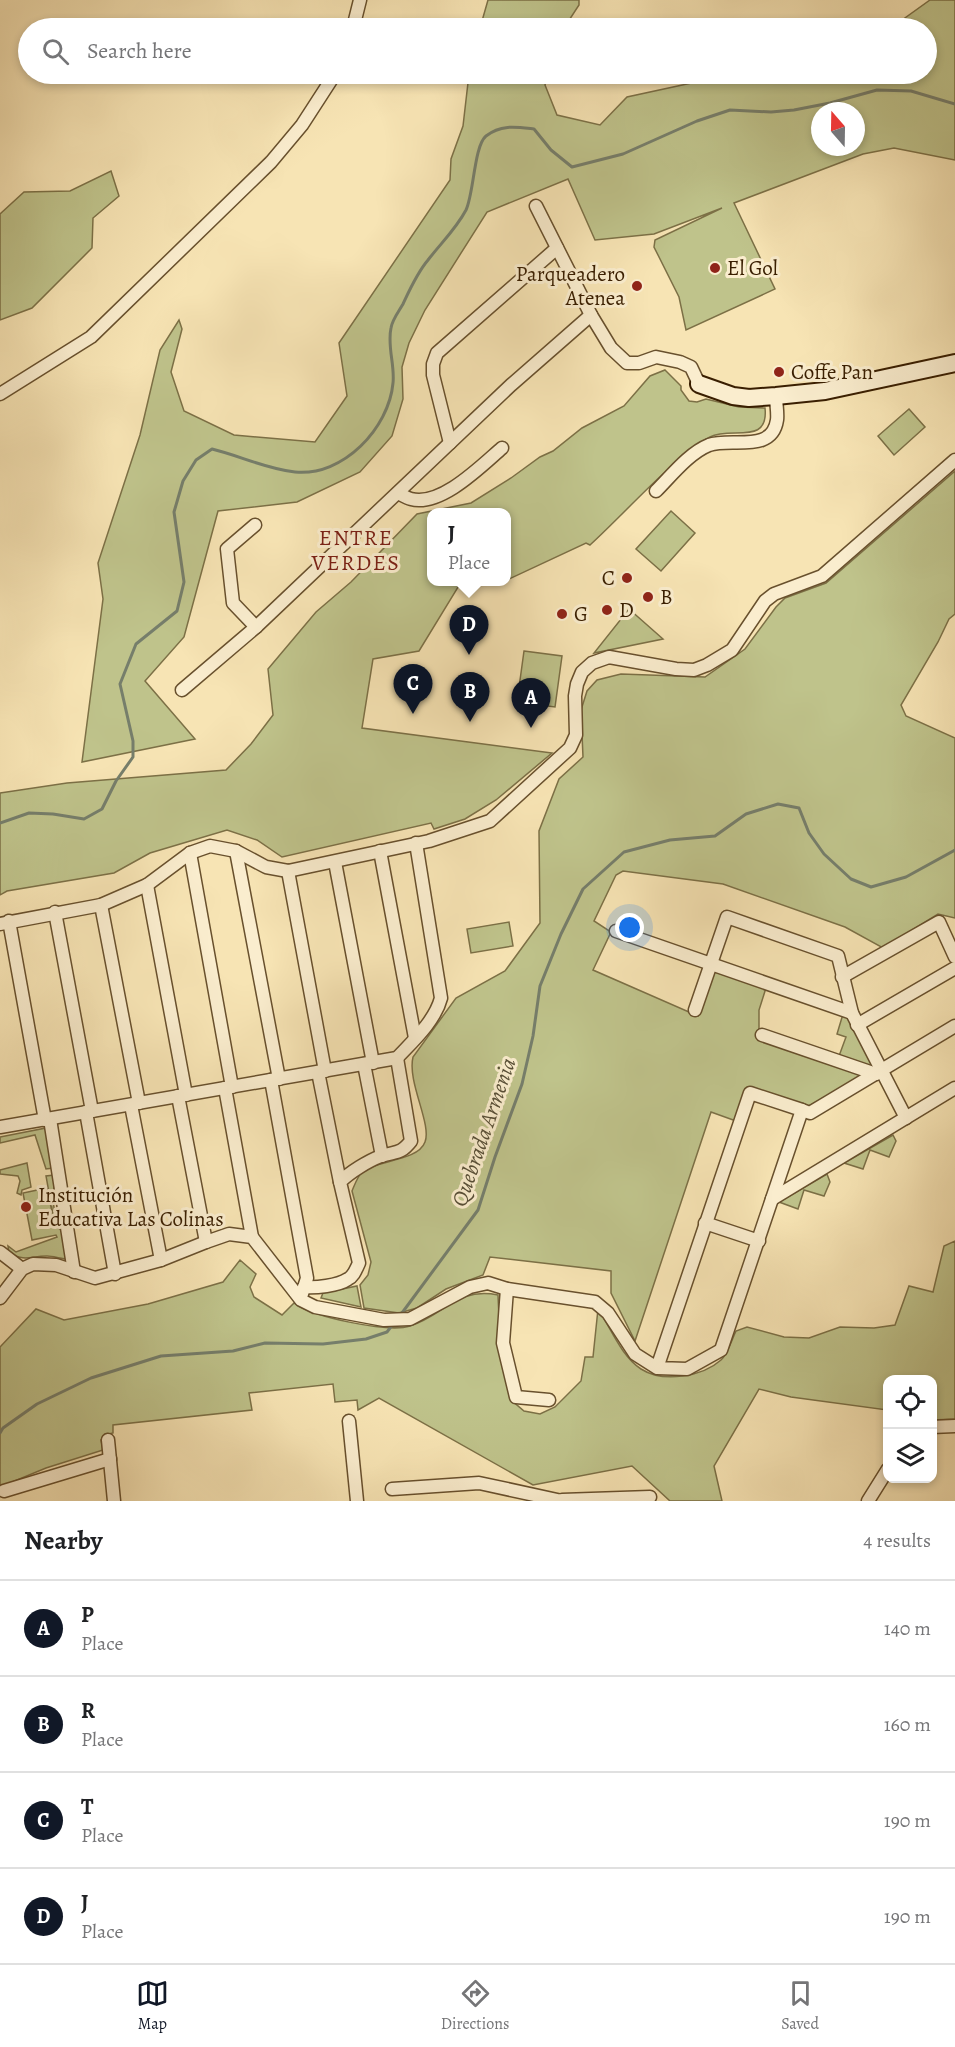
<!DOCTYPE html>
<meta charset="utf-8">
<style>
body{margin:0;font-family:Alegreya,serif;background:#f2f2f2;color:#202124}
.controls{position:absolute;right:18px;bottom:18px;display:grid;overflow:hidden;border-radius:12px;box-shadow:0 3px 9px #0003}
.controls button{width:54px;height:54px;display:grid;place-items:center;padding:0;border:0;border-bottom:2px solid #e0e0e0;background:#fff;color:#202124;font:30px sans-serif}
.compass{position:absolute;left:811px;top:102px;width:54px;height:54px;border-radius:50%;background:#fff;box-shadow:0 3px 9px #0003;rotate:340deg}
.you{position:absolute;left:630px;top:928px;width:21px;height:21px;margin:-15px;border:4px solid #fff;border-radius:50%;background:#1a73e8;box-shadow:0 0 0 9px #1a73e833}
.badge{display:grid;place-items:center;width:39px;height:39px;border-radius:50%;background:#111827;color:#fff;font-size:20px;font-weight:700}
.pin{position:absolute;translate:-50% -50px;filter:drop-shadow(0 2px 3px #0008)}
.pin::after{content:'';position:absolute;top:32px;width:21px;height:18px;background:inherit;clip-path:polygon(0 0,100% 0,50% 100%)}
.popup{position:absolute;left:427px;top:508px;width:84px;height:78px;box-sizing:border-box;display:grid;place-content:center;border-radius:12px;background:#fff;filter:drop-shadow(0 2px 4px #0005);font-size:20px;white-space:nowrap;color:#757577}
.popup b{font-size:22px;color:#202124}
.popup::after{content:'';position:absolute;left:50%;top:100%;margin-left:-12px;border:12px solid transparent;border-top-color:#fff}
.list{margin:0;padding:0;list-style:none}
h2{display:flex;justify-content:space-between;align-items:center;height:78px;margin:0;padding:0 24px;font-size:26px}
h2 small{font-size:20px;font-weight:400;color:#757577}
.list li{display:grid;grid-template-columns:39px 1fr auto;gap:18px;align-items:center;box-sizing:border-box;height:96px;padding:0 24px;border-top:2px solid #e0e0e0}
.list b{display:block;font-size:22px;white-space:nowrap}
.list p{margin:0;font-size:20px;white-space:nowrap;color:#757577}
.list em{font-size:20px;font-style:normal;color:#757577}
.icon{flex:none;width:33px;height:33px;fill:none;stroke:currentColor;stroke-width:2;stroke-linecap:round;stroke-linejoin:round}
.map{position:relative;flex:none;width:955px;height:1501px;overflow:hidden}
.search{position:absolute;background:#fff;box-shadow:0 3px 9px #0003;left:18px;right:18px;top:18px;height:66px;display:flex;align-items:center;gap:15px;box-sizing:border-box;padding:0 21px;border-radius:33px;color:#757577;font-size:22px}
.sheet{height:462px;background:#fff}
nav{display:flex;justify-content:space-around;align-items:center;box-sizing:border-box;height:84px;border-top:2px solid #e0e0e0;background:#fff;font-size:16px;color:#757577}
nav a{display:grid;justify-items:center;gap:3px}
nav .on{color:#111827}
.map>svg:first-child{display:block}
.green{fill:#bfc38b;stroke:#7c7046;stroke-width:1.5;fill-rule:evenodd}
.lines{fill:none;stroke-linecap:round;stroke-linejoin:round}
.stream{stroke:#767e6b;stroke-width:3}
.street-casing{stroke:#68502d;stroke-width:15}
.secondary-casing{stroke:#391e00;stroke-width:20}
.street{stroke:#faedce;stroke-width:12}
.secondary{stroke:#faedce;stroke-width:16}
.poi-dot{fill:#8f2418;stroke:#faedce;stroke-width:2}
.labels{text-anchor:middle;stroke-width:6;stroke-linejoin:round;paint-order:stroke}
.poi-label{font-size:21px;fill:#391e00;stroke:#faedce;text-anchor:start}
.neighbourhood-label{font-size:22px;letter-spacing:1.5px;fill:#7a1f14;stroke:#faedce}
.water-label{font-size:22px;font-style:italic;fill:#574e36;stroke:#faedce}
</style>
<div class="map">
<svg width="955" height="1501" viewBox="0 0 955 1501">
<rect width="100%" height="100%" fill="#f7e4b4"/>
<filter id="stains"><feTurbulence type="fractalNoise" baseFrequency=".00333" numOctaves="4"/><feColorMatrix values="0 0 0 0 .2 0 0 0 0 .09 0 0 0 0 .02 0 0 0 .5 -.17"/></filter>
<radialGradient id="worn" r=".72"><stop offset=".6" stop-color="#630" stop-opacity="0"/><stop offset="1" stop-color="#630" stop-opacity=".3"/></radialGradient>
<g class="green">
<polygon points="488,0 579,0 579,5 564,28 480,28"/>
<path d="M930 0H955V160L894 148 863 154 734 203 775 289 686 330 679 297 654 247 655 240 722 208 654 234 595 240 568 179 487 212 425 310 409 343 402 367 403 399 392 436 360 472 297 502 218 511 184 637 145 681 195 739 82 762 103 599 98 563 140 435 160 350 179 320 182 329 171 372 184 411 234 435 315 442 347 396 339 343 450 180 451 159 463 126 469 74H548L545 85 557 115 600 125 627 97 733 74H926V28H891ZM820 111H856V147H820Z"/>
<polygon points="111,171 119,196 93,218 92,248 32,308 0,320 0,214 24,192 70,191"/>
<path d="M665 370 681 386V390L689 401 697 402 706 399 739 407 765 408C769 446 731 426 710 437 693 446 678 461 663 474 638 497 615 522 590 545L586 543 507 580 506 512H432V582H472L458 587 419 651 373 659 362 728 552 753 496 800 465 819 434 829 431 823 282 857 257 840 227 830 150 853 114 873 7 891 0 895V793L67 783 226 770 251 744 273 715 268 669 316 612 351 582 417 514 471 503 511 478 540 457 553 451 582 428 624 406 650 376Z"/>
<polygon points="909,409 925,427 894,455 878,436"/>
<path d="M955 471V614L949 619 938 642 901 705 906 716 955 738V918L938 914 883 948 845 927 723 884 623 871 616 875 594 921 611 932 593 970 698 1016 712 971 766 988 759 1010V1039L865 1075 805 1108 745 1089 736 1121 711 1112 635 1341 611 1293V1271L490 1257 483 1275 446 1289 417 1308 399 1313 364 1308 360 1285 368 1275 371 1262 352 1191C355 1184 358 1175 363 1171 378 1160 418 1161 425 1142 432 1124 407 1082 413 1057L456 998 505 971 540 923 539 831 559 779 583 757 581 710 587 691 597 680 621 674 705 677 745 649 776 607 785 598 826 583Z"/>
<polygon points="671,511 695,533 661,571 636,549"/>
<polygon points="629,609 663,639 594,653"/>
<polygon points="524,651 562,656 555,707 517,702"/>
<polygon points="509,922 513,946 471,953 467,929"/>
<polygon points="843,1014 850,1017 875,1067 868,1068 839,1056 846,1037 837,1034"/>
<polygon points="46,1128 53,1168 46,1169 35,1135 0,1143 0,1137"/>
<polygon points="893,1135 896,1141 889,1157 870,1150 863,1169 844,1163"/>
<polygon points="27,1163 31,1187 22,1190 21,1195 17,1193 20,1181 18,1176 0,1174 0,1170"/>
<polygon points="827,1174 830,1182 824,1196 804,1190 798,1209 779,1202"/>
<path d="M54 1175 55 1183 52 1197 58 1228 62 1230 67 1259C60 1259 54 1256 47 1256 30 1256 26 1262 9 1253L8 1246 16 1252 57 1237 56 1235 32 1240 23 1193 47 1188 55 1226 46 1176Z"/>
<path d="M955 1241V1419L933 1420 932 1380H888L887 1410 791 1397 759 1389 714 1466 722 1501H670L632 1466 533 1485 379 1398 358 1410 357 1400 335 1402 333 1384 249 1393 252 1410 113 1425V1433L109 1434 106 1440H101L103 1450 46 1468 0 1487V1347L36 1309 64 1320 148 1304 223 1282 240 1260 256 1274 250 1287 254 1297 282 1315 294 1303C311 1317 389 1333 410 1326 445 1315 456 1287 498 1295L500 1342 510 1399 524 1411 540 1414 555 1407 581 1381 585 1357H593L598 1309C611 1328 621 1356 641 1369 663 1383 702 1377 721 1360 728 1354 732 1339 736 1331L747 1327 784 1337 809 1338 840 1327 874 1328 895 1325 909 1286 933 1292 944 1246Z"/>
<polygon points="357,1286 361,1307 321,1298 323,1293"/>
</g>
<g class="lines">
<g class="stream">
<path d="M0 823 29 813 53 814 84 819 102 809 116 781 133 757V741L120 684 136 644 177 611 184 582 174 512 183 481 196 460 212 449C241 456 266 469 295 472 343 477 389 428 393 383 395 365 387 346 391 328 392 320 399 311 403 304 410 289 417 273 428 260 441 243 456 229 466 210 474 193 474 146 486 136 501 124 517 127 534 129L551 150 572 167 623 154 697 121 730 110 771 112 794 110 830 103 877 90 911 91 955 104"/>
<polyline points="399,1317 478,1210 495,1157 522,1084 533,1036 540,986 561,934 583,889 624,852 670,840 715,836 746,814 778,804 799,808 809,833 824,854 851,879 871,887 906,877 955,850"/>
<polyline points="0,1433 3,1428 37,1404 91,1378 161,1356 233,1351 265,1343 323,1344 366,1339 387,1332 393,1324"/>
</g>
<defs>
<g id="street">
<polyline points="353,28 360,0"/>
<polyline points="536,206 591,315"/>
<polyline points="0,394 91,337 271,162 302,125 335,74"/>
<polyline points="450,443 433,375 433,364 437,353 557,248"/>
<path d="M656 491C671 476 689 453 709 445 731 437 772 454 777 420 778 413 776 404 776 396"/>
<path d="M398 493C402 495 407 498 411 499 441 507 481 466 502 448"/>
<polyline points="255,525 227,549 233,603 256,627"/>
<polyline points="182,690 256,627 511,385 591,315 611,348 627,363 639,363 656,357 680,362 691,367 699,384"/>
<polyline points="236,851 279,1079"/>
<polyline points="380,851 415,1038"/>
<polyline points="190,853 232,1087"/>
<polyline points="335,862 373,1063"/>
<polyline points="288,871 325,1071"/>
<polyline points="147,885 186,1095"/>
<polyline points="101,905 139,1103"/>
<polyline points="55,912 92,1111"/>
<polyline points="9,921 45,1120"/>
<polyline points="0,924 101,905 147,885 190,853 210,846 236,851 266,867 288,871 429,841 490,821 570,748 576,735 575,696 577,684 582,672 592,663 609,657 676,669 694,670 707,665 732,650 765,601 774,594 822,576 955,460"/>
<polyline points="616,931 852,1013"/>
<polyline points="842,977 939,922 955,957"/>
<polyline points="695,1010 727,917 838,956 852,1013 906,1118"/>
<polyline points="857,1025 955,968"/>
<polyline points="762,1035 876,1074"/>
<polyline points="364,1064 382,1156"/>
<polyline points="318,1072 340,1182"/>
<polyline points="271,1080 307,1278 302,1294"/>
<polyline points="225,1088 252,1237"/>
<polyline points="178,1096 206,1242"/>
<polyline points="131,1105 161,1260"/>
<polyline points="802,1110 810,1113 955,1026"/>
<polyline points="86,1112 115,1274"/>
<polyline points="50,1119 74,1272"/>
<path d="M0 1127 397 1058C413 1041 435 1021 441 998L416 843"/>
<polyline points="772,1199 955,1088"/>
<polyline points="705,1223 759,1241"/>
<polyline points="0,1252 22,1269"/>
<path d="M304 1287C315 1288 338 1286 348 1279 354 1276 356 1269 359 1263L340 1182C350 1172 368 1161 381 1156 396 1151 400 1155 411 1141L397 1058"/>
<polyline points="507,1289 503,1343 516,1397 549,1400"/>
<polyline points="0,1298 22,1269 33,1264 56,1265 95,1278 161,1260 206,1242 229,1234 252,1237 301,1300 315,1307 384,1320 410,1319 470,1287 488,1283 507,1289 595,1302 608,1313 635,1354 657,1368 687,1369 721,1350 802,1110 750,1093 657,1368"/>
<polyline points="349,1421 357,1501"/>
<polyline points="932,1427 955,1426"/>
<polyline points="108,1440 114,1501"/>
<polyline points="392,1489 479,1483 562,1501"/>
<polyline points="4,1491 110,1459"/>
<polyline points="562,1500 650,1497"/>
<polyline points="868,1501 888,1469"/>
</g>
<polyline id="secondary" points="699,384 733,396 749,398 776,396 825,391 955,363"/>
</defs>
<use href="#street" class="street-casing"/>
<use href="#secondary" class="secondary-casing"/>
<use href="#street" class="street"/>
<use href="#secondary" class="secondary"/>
</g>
<g class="poi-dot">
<circle cx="715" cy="268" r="6"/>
<circle cx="637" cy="286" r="6"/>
<circle cx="779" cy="372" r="6"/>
<circle cx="627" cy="578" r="6"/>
<circle cx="648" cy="597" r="6"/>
<circle cx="607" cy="610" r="6"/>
<circle cx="562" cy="614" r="6"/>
<circle cx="26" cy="1207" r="6"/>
</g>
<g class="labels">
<g class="poi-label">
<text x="727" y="275">El Gol</text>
<text x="625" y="281" text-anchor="end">Parqueadero<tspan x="625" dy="24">Atenea</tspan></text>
<text x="791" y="379">Coffe Pan</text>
<text x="615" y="585" text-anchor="end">C</text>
<text x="660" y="604">B</text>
<text x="619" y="617">D</text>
<text x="574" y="621">G</text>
<text x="38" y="1202">Institución<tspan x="38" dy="24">Educativa Las Colinas</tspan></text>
</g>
<g class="neighbourhood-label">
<text x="356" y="545">ENTRE<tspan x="356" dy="25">VERDES</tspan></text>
</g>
<g class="water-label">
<text transform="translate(483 1132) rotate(-71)" y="8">Quebrada Armenia</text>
</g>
</g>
<rect width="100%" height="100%" filter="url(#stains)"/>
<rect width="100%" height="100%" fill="url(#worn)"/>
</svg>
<div class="controls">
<button><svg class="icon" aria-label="locate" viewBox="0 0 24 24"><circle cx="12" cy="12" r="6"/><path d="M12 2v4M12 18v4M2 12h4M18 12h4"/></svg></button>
<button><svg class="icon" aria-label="layers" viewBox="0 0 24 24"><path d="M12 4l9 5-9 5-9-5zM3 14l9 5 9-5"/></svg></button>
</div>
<svg class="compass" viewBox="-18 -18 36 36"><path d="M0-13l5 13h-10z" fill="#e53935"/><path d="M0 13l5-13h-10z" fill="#757577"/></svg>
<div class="you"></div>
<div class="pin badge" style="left:531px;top:728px">A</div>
<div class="pin badge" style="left:470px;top:722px">B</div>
<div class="pin badge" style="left:413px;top:714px">C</div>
<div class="pin badge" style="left:469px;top:655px">D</div>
<div class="popup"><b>J</b>Place</div>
<div class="search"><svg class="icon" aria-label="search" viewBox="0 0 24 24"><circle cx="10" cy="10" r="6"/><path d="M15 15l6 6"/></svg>Search here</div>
</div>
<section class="sheet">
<h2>Nearby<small>4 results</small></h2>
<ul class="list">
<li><span class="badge">A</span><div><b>P</b><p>Place</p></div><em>140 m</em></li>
<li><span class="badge">B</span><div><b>R</b><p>Place</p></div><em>160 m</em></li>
<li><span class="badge">C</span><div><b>T</b><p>Place</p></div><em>190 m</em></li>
<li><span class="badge">D</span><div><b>J</b><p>Place</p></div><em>190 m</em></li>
</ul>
</section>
<nav>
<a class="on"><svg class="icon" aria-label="map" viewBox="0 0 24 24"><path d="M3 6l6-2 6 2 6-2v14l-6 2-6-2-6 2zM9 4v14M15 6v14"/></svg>Map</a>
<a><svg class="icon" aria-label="directions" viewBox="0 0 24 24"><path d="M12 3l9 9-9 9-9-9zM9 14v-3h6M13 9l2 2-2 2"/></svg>Directions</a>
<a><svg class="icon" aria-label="saved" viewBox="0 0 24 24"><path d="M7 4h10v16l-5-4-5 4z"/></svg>Saved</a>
</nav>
